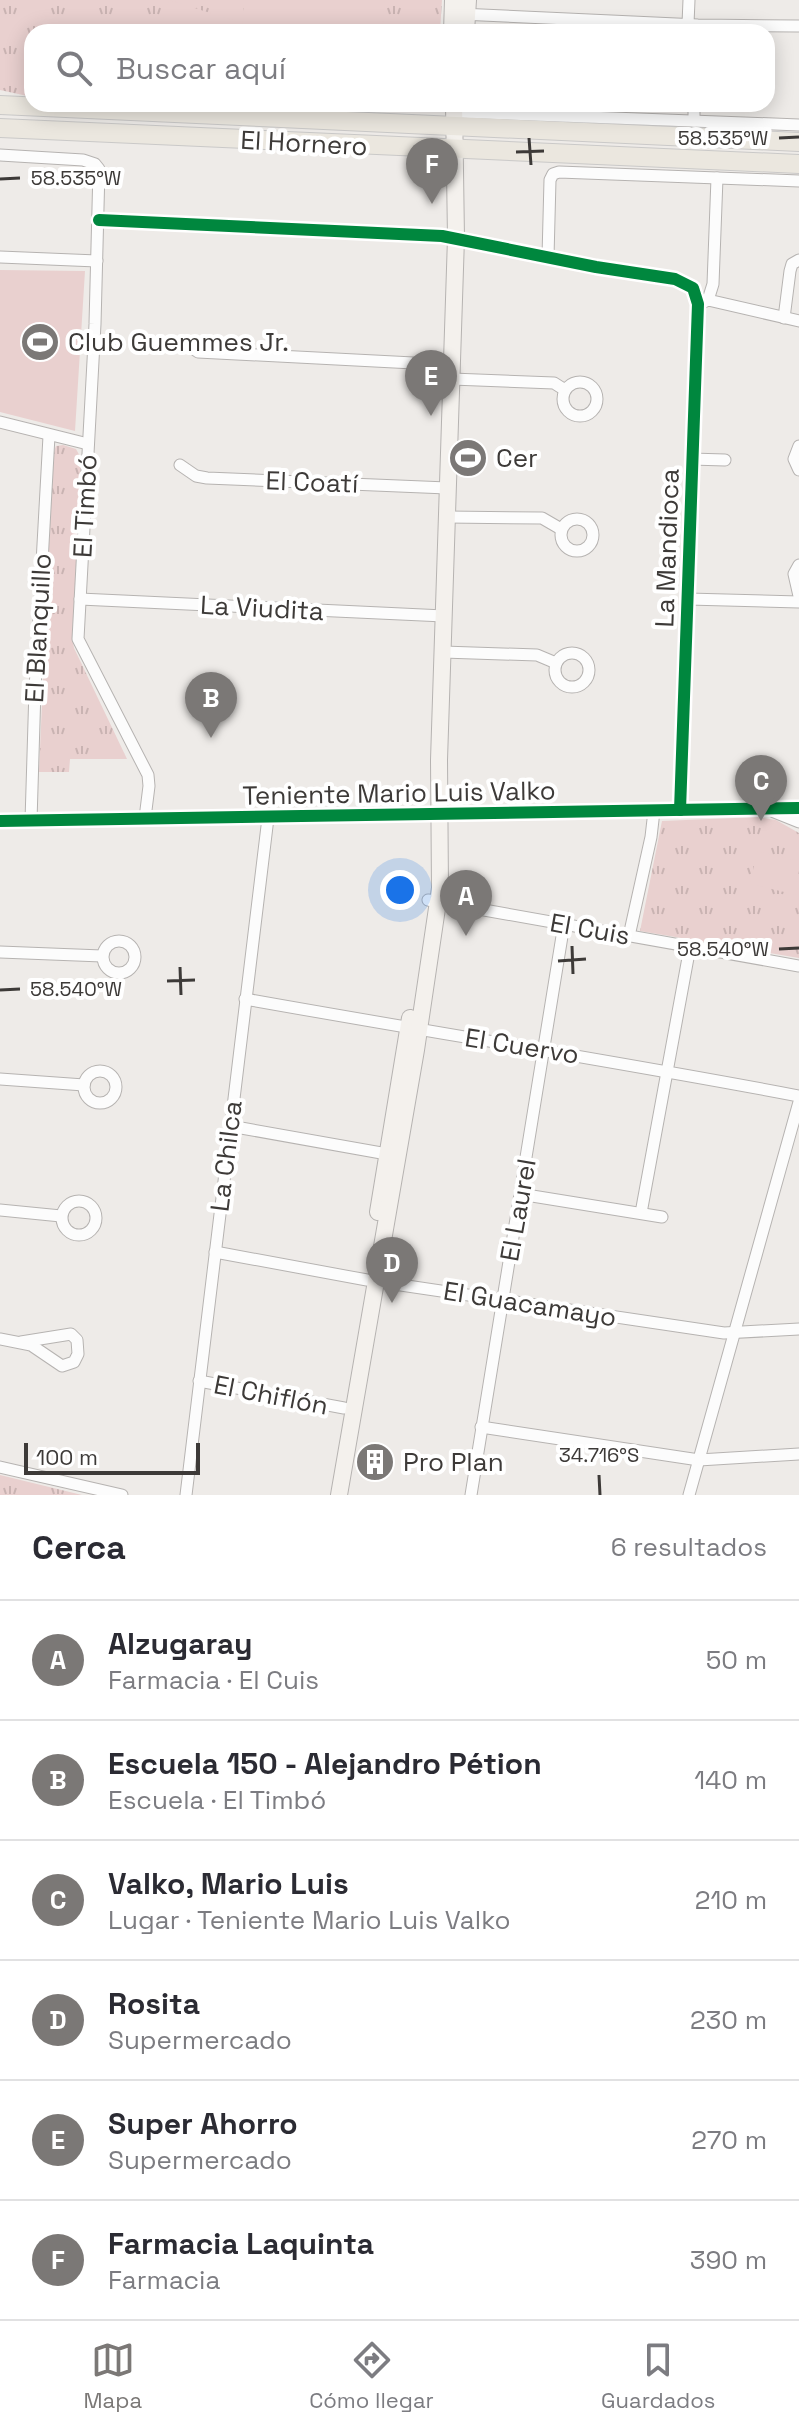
<!DOCTYPE html>
<html lang="es">
<meta charset="utf-8">
<style>
body{margin:0;font-family:"Space Grotesk",sans-serif;background:#f7f7f7;color:#2b2b33}
.scale{position:absolute;left:24px;bottom:20px;width:176px;box-sizing:border-box;padding-left:8px;border:4px solid #3d3a38;border-top:0;font-size:22px;line-height:28px;white-space:nowrap;color:#3d3a38;-webkit-text-stroke:6px #fff;paint-order:stroke}
.you{position:absolute;left:400px;top:890px;width:28px;height:28px;margin:-20px;border:6px solid #fff;border-radius:50%;background:#1a73e8;box-shadow:0 0 0 12px #1a73e833}
.badge{display:grid;place-items:center;width:52px;height:52px;border-radius:50%;background:#7b7876;color:#fff;font-size:26px;font-weight:700}
.pin{position:absolute;translate:-50% -66px;filter:drop-shadow(0 2px 4px #0008)}
.pin::after{content:'';position:absolute;top:42px;width:28px;height:24px;background:inherit;clip-path:polygon(0 0,100% 0,50% 100%)}
.list{margin:0;padding:0;list-style:none}
h2{display:flex;justify-content:space-between;align-items:center;height:104px;margin:0;padding:0 32px;font-size:34px}
h2 small{font-size:26px;font-weight:400;color:#7c7c81}
.list li{display:grid;grid-template-columns:52px 1fr auto;gap:24px;align-items:center;box-sizing:border-box;height:120px;padding:0 32px;border-top:2px solid #e1e1e2}
.list b{display:block;font-size:30px;white-space:nowrap}
.list p{margin:0;font-size:26px;white-space:nowrap;color:#7c7c81}
.list em{font-size:26px;font-style:normal;color:#7c7c81}
.icon{flex:none;width:44px;height:44px;fill:none;stroke:currentColor;stroke-width:2;stroke-linecap:round;stroke-linejoin:round}
.map{position:relative;flex:none;width:799px;height:1495px;overflow:hidden}
.search{position:absolute;background:#fff;box-shadow:0 4px 20px #0003;left:24px;right:24px;top:24px;height:88px;display:flex;align-items:center;gap:20px;box-sizing:border-box;padding:0 28px;border-radius:24px;color:#7c7c81;font-size:30px}
.sheet{height:824px;background:#fff}
nav{display:flex;justify-content:space-around;align-items:center;box-sizing:border-box;height:112px;border-top:2px solid #e1e1e2;background:#fff;font-size:22px;color:#7c7c81}
nav a{display:grid;justify-items:center;gap:4px}
nav .on{color:#7b7876}
.map>svg:first-child{display:block}
.grass{fill:url(#grass-tufts)}
.pitch{fill:#e9d0cf}
.lines{fill:none;stroke-linecap:round;stroke-linejoin:round}
.minor-casing{stroke:#b6b3b1;stroke-width:13}
.secondary-casing{stroke:#b6b3b1;stroke-width:18}
.primary-casing{stroke:#cac9c8;stroke-width:20}
.minor{stroke:#fcfcfc;stroke-width:11}
.secondary{stroke:#f4f1ed;stroke-width:16}
.primary{stroke:#ebe7df;stroke-width:18}
.cycleway-casing{stroke:#fff;stroke-width:17}
.cycleway{stroke:#00873e;stroke-width:12}
.ticks{fill:none;stroke:#3d3a38;stroke-width:3}
.labels{text-anchor:middle;stroke-width:8;stroke-linejoin:round;paint-order:stroke}
.street-label{font-size:26px;fill:#3d3a38;stroke:#fff}
.poi-label{font-size:26px;fill:#3d3a38;stroke:#fff;text-anchor:start}
.ticks-label{font-size:20px;text-anchor:middle;fill:#3d3a38;stroke:#fff;stroke-width:8;stroke-linejoin:round;paint-order:stroke}
</style>
<div class="map">
<svg width="799" height="1495" viewBox="0 0 799 1495">
<defs>
<pattern id="grass-tufts" width="24" height="20" patternUnits="userSpaceOnUse" patternTransform="scale(2)"><rect width="24" height="20" fill="#e9d0cf"/><path d="M3 7l-1-3M5 7V3M7 7l1-3M15 17l-1-3M17 17v-4M19 17l1-3" fill="none" stroke="#c9b3b2"/></pattern>
</defs>
<rect width="100%" height="100%" fill="#eeebe8"/>
<g class="grass">
<polygon points="0,0 442,0 440,32 32,32 32,97 0,90"/>
<polygon points="173,104 386,104 386,108 369,108 347,113"/>
<polygon points="63,445 76,449 82,460 72,637 74,648 127,759 70,759 69,772 39,772 53,454 56,446"/>
<polygon points="758,817 776,820 799,833 799,958 640,931 662,821"/>
<polygon points="0,1475 82,1495 0,1495"/>
</g>
<g class="pitch">
<polygon points="169,0 236,21 233,32 159,32"/>
<polygon points="244,0 385,0 382,32 242,32"/>
<polygon points="0,270 85,271 75,431 0,412"/>
<polygon points="757,851 799,861 797,895 750,884"/>
</g>
<g class="lines">
<defs>
<g id="minor">
<polyline points="460,14 698,25 799,26"/>
<polyline points="688,24 689,0"/>
<polyline points="455,112 799,125"/>
<polyline points="694,121 694,104"/>
<polyline points="0,155 83,160 95,164 99,169 95,324 78,639 148,775 149,786 145,818"/>
<polyline points="99,220 442,236 596,267 675,279 693,288 698,304 680,810"/>
<polyline points="0,257 97,261"/>
<polyline points="548,257 550,180 553,174 559,172 799,181"/>
<polyline points="708,300 713,284 717,178"/>
<polyline points="702,303 708,300 799,321"/>
<polyline points="784,318 790,271 792,264 799,260"/>
<polyline points="182,341 198,352 452,365"/>
<polyline points="452,379 554,383 565,390"/>
<circle cx="580" cy="399" r="17"/>
<polyline points="0,422 88,444"/>
<polyline points="799,446 794,459 799,470"/>
<polyline points="691,459 725,460"/>
<polyline points="180,465 196,476 207,478 447,488"/>
<polyline points="447,517 542,518 561,529"/>
<circle cx="577" cy="535" r="16"/>
<polyline points="799,565 794,574 799,596"/>
<polyline points="80,599 444,616"/>
<polyline points="688,599 799,602"/>
<polyline points="443,652 537,655 556,663"/>
<circle cx="572" cy="670" r="17"/>
<polyline points="774,812 799,822"/>
<polyline points="0,821 799,808"/>
<polyline points="31,821 35,689 49,436"/>
<polyline points="428,900 799,966"/>
<polyline points="629,936 651,837 654,811"/>
<circle cx="119" cy="957" r="16"/>
<polyline points="0,952 102,956"/>
<path d="M245 999C429 1032 615 1061 799 1096"/>
<circle cx="100" cy="1087" r="16"/>
<polyline points="0,1079 84,1085"/>
<polyline points="230,1126 387,1154"/>
<polyline points="520,1194 662,1217"/>
<circle cx="79" cy="1218" r="17"/>
<polyline points="0,1210 61,1216"/>
<polyline points="641,1213 690,947"/>
<polyline points="215,1252 367,1280 724,1333 799,1329"/>
<polyline points="0,1339 31,1345 62,1366 74,1362 78,1354 77,1340 71,1334 21,1342"/>
<polyline points="199,1381 344,1408"/>
<polyline points="481,1427 699,1460 799,1454"/>
<polyline points="0,1467 122,1495"/>
<polyline points="186,1495 268,818"/>
<polyline points="471,1495 564,924"/>
<polyline points="689,1495 799,1102"/>
</g>
<g id="secondary">
<polyline points="452,32 453,0"/>
<polyline points="466,32 468,0"/>
<polyline points="378,1212 410,1018"/>
<polyline points="339,1495 416,1050 440,888 439,760 456,238 454,104"/>
</g>
<g id="primary">
<polyline points="0,105 799,142"/>
<polyline points="0,128 799,164"/>
</g>
</defs>
<use href="#minor" class="minor-casing"/>
<use href="#secondary" class="secondary-casing"/>
<use href="#primary" class="primary-casing"/>
<use href="#minor" class="minor"/>
<use href="#secondary" class="secondary"/>
<use href="#primary" class="primary"/>
<defs>
<g id="cycleway">
<polyline points="99,220 442,236 596,267 675,279 693,288 698,304 680,810"/>
<polyline points="0,821 799,808"/>
</g>
</defs>
<use href="#cycleway" class="cycleway-casing"/>
<use href="#cycleway" class="cycleway"/>
</g>
<path class="ticks" d="M529 138 531 165M779 138 799 137M516 152 544 151M0 179 20 178M572 946 573 974M779 949 799 948M558 961 586 959M180 967 181 995M167 981 195 980M0 990 20 989M599 1475 600 1495"/>
<defs>
<symbol id="stadium-disc" viewBox="-11 -11 22 22"><circle r="9.5" fill="#7b7876" stroke="#fff"/><path d="M0-5a6.5 5 0 1 0 0 10a6.5 5 0 1 0 0-10ZM-3.5-1.8h7v3.6h-7Z" fill="#fff"/></symbol>
<symbol id="building-disc" viewBox="-11 -11 22 22"><circle r="9.5" fill="#7b7876" stroke="#fff"/><path d="M-4-6H4V6H1V3H-1V6H-4ZM-2.5-4.3h1.7v1.8h-1.7ZM.8-4.3h1.7v1.8H.8ZM-2.5-1h1.7V.8h-1.7ZM.8-1h1.7V.8H.8Z" fill="#fff"/></symbol>
</defs>
<g fill-rule="evenodd">
<use href="#stadium-disc" x="18" y="320" width="44" height="44"/>
<use href="#stadium-disc" x="446" y="436" width="44" height="44"/>
<use href="#building-disc" x="353" y="1440" width="44" height="44"/>
</g>
<g class="labels">
<g class="street-label">
<text transform="translate(304 143) rotate(3)" y="9">El Hornero</text>
<text transform="translate(312 482) rotate(2)" y="9">El Coatí</text>
<text transform="translate(85 506) rotate(-87)" y="9">El Timbó</text>
<text transform="translate(667 548) rotate(-88)" y="9">La Mandioca</text>
<text transform="translate(262 608) rotate(3)" y="9">La Viudita</text>
<text transform="translate(38 628) rotate(-87)" y="9">El Blanquillo</text>
<text transform="translate(399 793) rotate(-1)" y="9">Teniente Mario Luis Valko</text>
<text transform="translate(590 929) rotate(10)" y="9">El Cuis</text>
<text transform="translate(522 1046) rotate(9)" y="9">El Cuervo</text>
<text transform="translate(226 1156) rotate(-83)" y="9">La Chilca</text>
<text transform="translate(518 1210) rotate(-80)" y="9">El Laurel</text>
<text transform="translate(530 1304) rotate(9)" y="9">El Guacamayo</text>
<text transform="translate(271 1395) rotate(11)" y="9">El Chiflón</text>
</g>
<g class="poi-label">
<text x="68" y="351">Club Guemmes Jr.</text>
<text x="496" y="467">Cer</text>
<text x="403" y="1471">Pro Plan</text>
</g>
</g>
<g class="ticks-label">
<text x="723" y="145">58.535°W</text>
<text x="76" y="185">58.535°W</text>
<text x="723" y="956">58.540°W</text>
<text x="76" y="996">58.540°W</text>
<text x="599" y="1462">34.716°S</text>
</g>
</svg>
<div class="scale">100 m</div>
<div class="you"></div>
<div class="pin badge" style="left:466px;top:936px">A</div>
<div class="pin badge" style="left:211px;top:738px">B</div>
<div class="pin badge" style="left:761px;top:821px">C</div>
<div class="pin badge" style="left:392px;top:1303px">D</div>
<div class="pin badge" style="left:431px;top:416px">E</div>
<div class="pin badge" style="left:432px;top:204px">F</div>
<div class="search"><svg class="icon" aria-label="search" viewBox="0 0 24 24"><circle cx="10" cy="10" r="6"/><path d="M15 15l6 6"/></svg>Buscar aquí</div>
</div>
<section class="sheet">
<h2>Cerca<small>6 resultados</small></h2>
<ul class="list">
<li><span class="badge">A</span><div><b>Alzugaray</b><p>Farmacia · El Cuis</p></div><em>50 m</em></li>
<li><span class="badge">B</span><div><b>Escuela 150 - Alejandro Pétion</b><p>Escuela · El Timbó</p></div><em>140 m</em></li>
<li><span class="badge">C</span><div><b>Valko, Mario Luis</b><p>Lugar · Teniente Mario Luis Valko</p></div><em>210 m</em></li>
<li><span class="badge">D</span><div><b>Rosita</b><p>Supermercado</p></div><em>230 m</em></li>
<li><span class="badge">E</span><div><b>Super Ahorro</b><p>Supermercado</p></div><em>270 m</em></li>
<li><span class="badge">F</span><div><b>Farmacia Laquinta</b><p>Farmacia</p></div><em>390 m</em></li>
</ul>
</section>
<nav>
<a class="on"><svg class="icon" aria-label="map" viewBox="0 0 24 24"><path d="M3 6l6-2 6 2 6-2v14l-6 2-6-2-6 2zM9 4v14M15 6v14"/></svg>Mapa</a>
<a><svg class="icon" aria-label="directions" viewBox="0 0 24 24"><path d="M12 3l9 9-9 9-9-9zM9 14v-3h6M13 9l2 2-2 2"/></svg>Cómo llegar</a>
<a><svg class="icon" aria-label="saved" viewBox="0 0 24 24"><path d="M7 4h10v16l-5-4-5 4z"/></svg>Guardados</a>
</nav>
